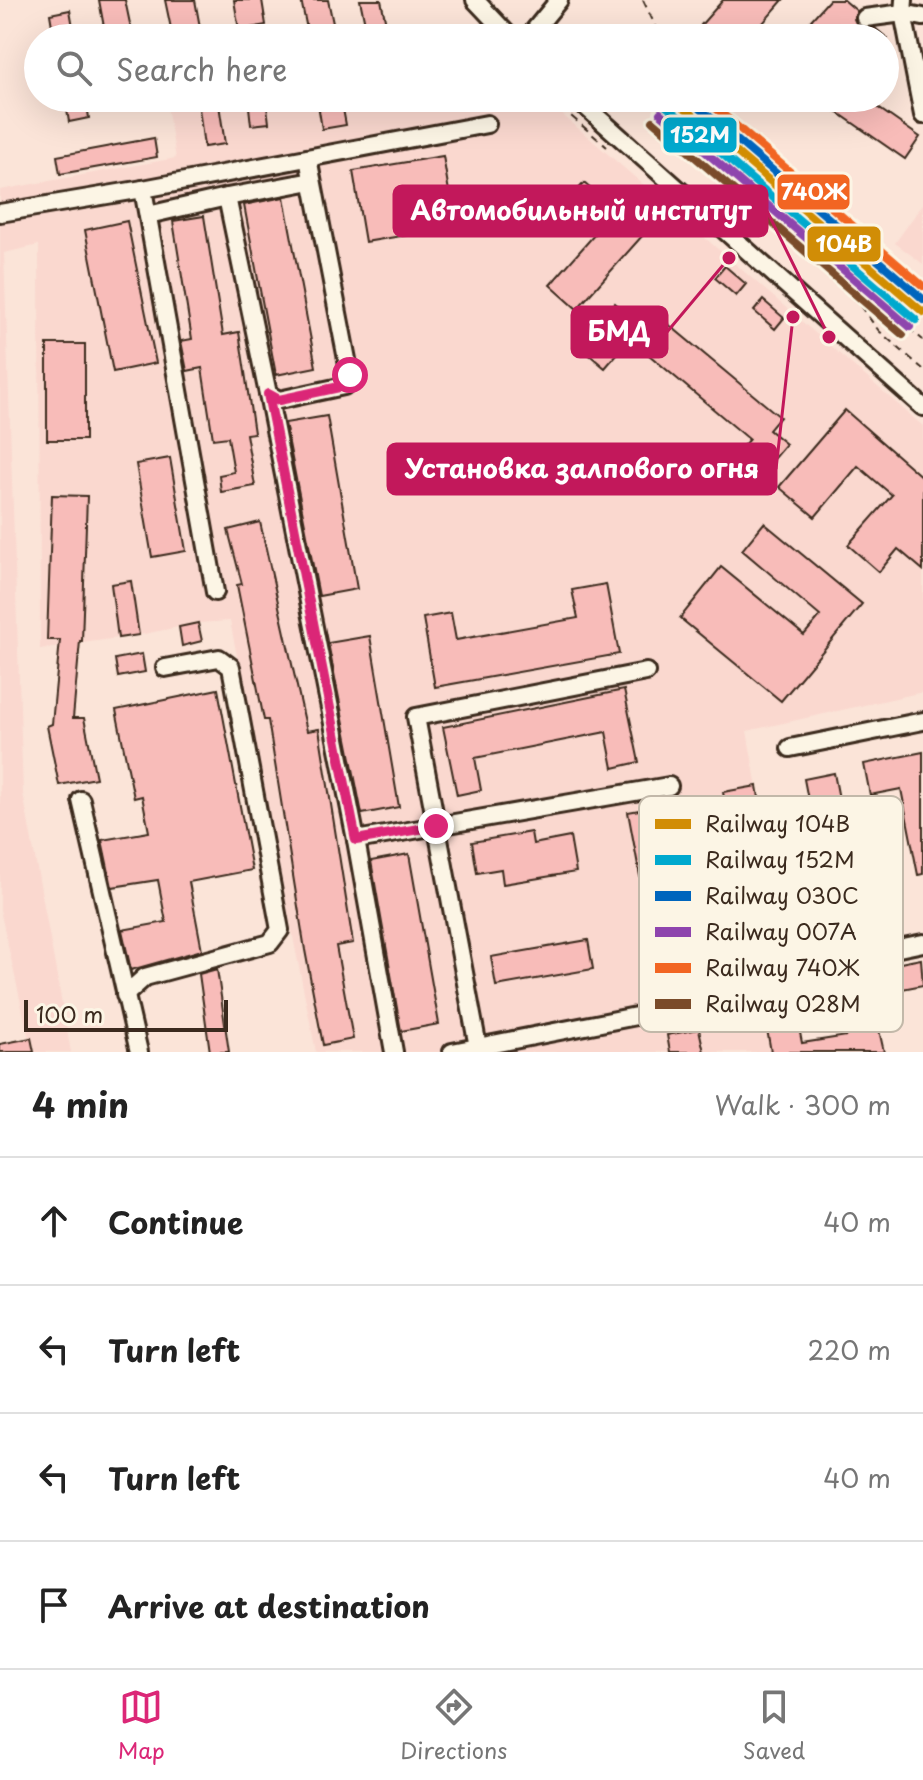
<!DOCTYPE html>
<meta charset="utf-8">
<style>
body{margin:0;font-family:"Playpen Sans",sans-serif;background:#f2f2f2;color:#222}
.scale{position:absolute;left:24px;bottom:20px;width:204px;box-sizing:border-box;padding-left:8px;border:4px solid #3b2a1e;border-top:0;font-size:22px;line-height:28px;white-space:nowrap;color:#3b2a1e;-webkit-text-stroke:6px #fcf5e5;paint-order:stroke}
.stop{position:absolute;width:24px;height:24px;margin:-18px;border:6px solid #db2777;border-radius:50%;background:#fff}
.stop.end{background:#db2777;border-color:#fff;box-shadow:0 2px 8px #0008}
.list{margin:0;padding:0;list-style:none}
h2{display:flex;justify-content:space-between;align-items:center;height:104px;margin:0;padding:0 32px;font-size:34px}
h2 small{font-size:26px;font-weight:400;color:#767676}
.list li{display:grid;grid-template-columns:52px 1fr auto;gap:24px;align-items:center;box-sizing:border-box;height:128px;padding:0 32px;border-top:2px solid #e0e0e0}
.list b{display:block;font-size:30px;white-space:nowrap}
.list em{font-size:26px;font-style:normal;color:#767676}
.icon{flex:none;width:44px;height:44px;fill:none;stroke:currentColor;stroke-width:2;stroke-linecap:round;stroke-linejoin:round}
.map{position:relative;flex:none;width:923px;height:1052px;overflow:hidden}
.search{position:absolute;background:#fff;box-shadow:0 8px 32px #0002;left:24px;right:24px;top:24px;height:88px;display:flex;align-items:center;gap:20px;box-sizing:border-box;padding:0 28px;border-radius:44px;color:#767676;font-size:30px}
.sheet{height:616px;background:#fff}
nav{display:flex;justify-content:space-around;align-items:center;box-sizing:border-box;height:112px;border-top:2px solid #e0e0e0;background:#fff;font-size:22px;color:#767676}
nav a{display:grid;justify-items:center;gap:4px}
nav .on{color:#db2777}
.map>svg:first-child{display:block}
.built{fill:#fad8cf}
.building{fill:#f8bcb9;stroke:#3b2a1e;stroke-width:2}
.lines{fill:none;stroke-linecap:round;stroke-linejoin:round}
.minor-casing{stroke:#3b2a1e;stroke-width:22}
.path{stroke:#3b2a1e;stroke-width:2;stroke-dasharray:8 6;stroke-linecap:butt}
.minor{stroke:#fcf5e5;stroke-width:16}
.rail-1-casing{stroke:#fcf5e5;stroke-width:14}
.rail-2-casing{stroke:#fcf5e5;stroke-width:14}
.rail-3-casing{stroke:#fcf5e5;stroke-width:14}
.rail-4-casing{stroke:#fcf5e5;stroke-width:14}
.rail-5-casing{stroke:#fcf5e5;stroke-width:14}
.rail-6-casing{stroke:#fcf5e5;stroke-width:14}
.rail-1{stroke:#d18d06;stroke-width:8}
.rail-2{stroke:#00a9ce;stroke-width:8}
.rail-3{stroke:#0065bd;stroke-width:8}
.rail-4{stroke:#8e44ad;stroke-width:8}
.rail-5{stroke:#f26522;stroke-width:8}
.rail-6{stroke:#7a4b2a;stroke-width:8}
.route{stroke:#db2777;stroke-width:10}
.key{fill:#fcf5e5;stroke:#c2b8a9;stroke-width:2}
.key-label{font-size:22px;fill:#3b2a1e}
.leader{fill:none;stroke:#c2185b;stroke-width:3}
.callout-dot{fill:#c2185b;stroke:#fcf5e5;stroke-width:3}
.callout{fill:#c2185b;stroke:#c2185b;stroke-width:3}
.callout-label{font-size:26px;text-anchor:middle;font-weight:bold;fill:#fff}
.line-badge{stroke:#fcf5e5;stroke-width:3}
.badge-label{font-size:22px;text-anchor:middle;font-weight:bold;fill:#fff}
</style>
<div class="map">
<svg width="923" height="1052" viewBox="0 0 923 1052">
<rect width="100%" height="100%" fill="#fbe4d8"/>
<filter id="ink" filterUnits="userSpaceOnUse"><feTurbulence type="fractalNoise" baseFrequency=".0125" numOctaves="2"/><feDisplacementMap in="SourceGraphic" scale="16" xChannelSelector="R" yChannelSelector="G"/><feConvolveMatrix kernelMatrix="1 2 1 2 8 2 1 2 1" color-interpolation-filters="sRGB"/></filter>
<g filter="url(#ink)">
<g class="built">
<polygon points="175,98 543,98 923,426 923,692 747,731 804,1052 316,1052 230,621 198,623 139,635 40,649 39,245 4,253 23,793 71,1052 32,1052 0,910 0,190 176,158 167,106"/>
<polygon points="923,204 923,264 895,243"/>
</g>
<g class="building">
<polygon points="99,0 125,0 133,38 106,38"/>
<polygon points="165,0 195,0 202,38 173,38"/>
<polygon points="234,0 262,0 266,25 239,30"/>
<polygon points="301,0 328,0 334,28 308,34"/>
<polygon points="360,0 381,0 389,38 368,38"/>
<polygon points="723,0 783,0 750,38 716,38 701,25"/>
<polygon points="829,0 844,0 857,11 854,19 857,25 862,28 875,28 887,38 831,38 811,20"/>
<polygon points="70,10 75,38 54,38 50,14"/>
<polygon points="65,98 86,98 89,118 69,122"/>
<polygon points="218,98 225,144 204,147 198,100"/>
<polygon points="248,98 266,98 269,123 251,125"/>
<polygon points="317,98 341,98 346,125 322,129"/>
<polygon points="817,98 864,98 920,137 905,159"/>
<polygon points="154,138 157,157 60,174 57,156"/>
<polygon points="443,156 455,227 365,242 353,171"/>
<polygon points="584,183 643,235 577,309 550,285 595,234 563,206"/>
<polygon points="284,197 316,367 276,375 244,205"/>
<polygon points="204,216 223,335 239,332 254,433 246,434 255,486 221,492 219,475 234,472 228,437 213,439 202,368 187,371 181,341 192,339 173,221"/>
<polygon points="127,221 156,363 113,372 85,230"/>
<polygon points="725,266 746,284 736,296 715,278"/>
<polygon points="763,300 784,318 775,329 754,311"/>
<polygon points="615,303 638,323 650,309 780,417 769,430 786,444 746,491 722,471 749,439 630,339 605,368 579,346"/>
<rect x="47" y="344" width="38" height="96"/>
<polygon points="845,410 923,478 923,570 898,549 879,572 848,545 892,495 858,466 815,517 779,487"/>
<polygon points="327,416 357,589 319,596 285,423"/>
<polygon points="170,458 186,551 152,557 136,464"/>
<polygon points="52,495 87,496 82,641 80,641 73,718 84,718 96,778 59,785 47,726 52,724 60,640 47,640"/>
<polygon points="260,522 307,731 319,729 353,943 336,946 353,1039 323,1045 305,950 268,720 264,720 237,585 242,584 228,530"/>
<polygon points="764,523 862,604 781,701 680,618 721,567 804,635 820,616 742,550"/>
<polygon points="131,581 139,635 118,638 111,584"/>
<polygon points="606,584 619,654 435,687 423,618 451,613 456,640 578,618 572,590"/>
<polygon points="198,623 202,641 182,646 179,627"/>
<polygon points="370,636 399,807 362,814 328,643"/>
<polygon points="142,654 145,672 118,677 115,659"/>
<polygon points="218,689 252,870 189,882 202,950 131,970 122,930 166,922 158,880 112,887 102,840 149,832 142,796 134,798 116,710"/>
<polygon points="624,690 639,762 613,768 606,732 475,758 481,790 457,795 443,727"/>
<polygon points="923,752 923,874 918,875 901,789 870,795 864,764"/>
<polygon points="834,773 866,939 836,945 804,779"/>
<polygon points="757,786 780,920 746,926 723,792"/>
<polygon points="656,807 673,903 646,908 628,812"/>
<polygon points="531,832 533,844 570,837 576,872 503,884 501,869 477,873 472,842"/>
<polygon points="409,854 439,1024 401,1031 371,861"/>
<polygon points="588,940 593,969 496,986 491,957"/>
<polygon points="921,959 923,985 871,995 884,1052 771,1052 765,1018 796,1012 802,1043 847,1036 843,1010 826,1014 820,988 865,979 864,970"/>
<polygon points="217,969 229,1052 210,1052 199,974"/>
<polygon points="699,1029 704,1052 670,1052 667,1035"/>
<polygon points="31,1038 34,1052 0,1052 0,1044"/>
</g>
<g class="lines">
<defs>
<g id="minor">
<polyline points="475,0 511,38"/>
<polyline points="904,0 903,13 923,115"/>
<polyline points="865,18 903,13 923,17"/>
<polyline points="528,38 559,0"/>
<polyline points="576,98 923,407"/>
<polyline points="143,189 215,592"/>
<polyline points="227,197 312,181"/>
<polyline points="0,213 143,189 487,124"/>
<polyline points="148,215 227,197 268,394 279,400 344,386 350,375 308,158"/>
<polyline points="268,394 356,840 394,1052"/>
<polyline points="790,748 923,721"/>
<polyline points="81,800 139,1052"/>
<polyline points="356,840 669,786"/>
<polyline points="836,961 923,943"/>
<polyline points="125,995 145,977 270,943 280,930 231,667 219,658 165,668"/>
<polyline points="478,1047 416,717 646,672"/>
<polyline points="452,1052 754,993"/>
</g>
</defs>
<use href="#minor" class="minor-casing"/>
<g class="path">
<polyline points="643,0 661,38"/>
<polyline points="550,98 607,147"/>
<polyline points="689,98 717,159 859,287 923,340"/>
<polyline points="851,294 879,331 923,369"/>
</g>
<use href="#minor" class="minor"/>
<defs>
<polyline id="rail-1" points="673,98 923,312"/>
<polyline id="rail-2" points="666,106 916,320"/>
<polyline id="rail-3" points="688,98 923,299"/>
<polyline id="rail-4" points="660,113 910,327"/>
<polyline id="rail-5" points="704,98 923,286"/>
<polyline id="rail-6" points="653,121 903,335"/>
</defs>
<use href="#rail-1" class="rail-1-casing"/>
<use href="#rail-2" class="rail-2-casing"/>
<use href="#rail-3" class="rail-3-casing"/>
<use href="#rail-4" class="rail-4-casing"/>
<use href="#rail-5" class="rail-5-casing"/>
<use href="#rail-6" class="rail-6-casing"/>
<use href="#rail-1" class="rail-1"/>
<use href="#rail-2" class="rail-2"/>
<use href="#rail-3" class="rail-3"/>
<use href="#rail-4" class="rail-4"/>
<use href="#rail-5" class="rail-5"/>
<use href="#rail-6" class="rail-6"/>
</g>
</g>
<g class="lines" filter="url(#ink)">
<polyline class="route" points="350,375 344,386 279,400 268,394 356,840 436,826"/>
</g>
<rect x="639" y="796" width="264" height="236" rx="12" class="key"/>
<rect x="655" y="819" width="36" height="10" fill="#d18d06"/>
<rect x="655" y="855" width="36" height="10" fill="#00a9ce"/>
<rect x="655" y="891" width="36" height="10" fill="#0065bd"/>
<rect x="655" y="927" width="36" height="10" fill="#8e44ad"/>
<rect x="655" y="963" width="36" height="10" fill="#f26522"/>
<rect x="655" y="999" width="36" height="10" fill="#7a4b2a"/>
<g class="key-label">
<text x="705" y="832">Railway 104В</text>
<text x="705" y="868">Railway 152М</text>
<text x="705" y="904">Railway 030C</text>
<text x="705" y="940">Railway 007А</text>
<text x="705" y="976">Railway 740Ж</text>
<text x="705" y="1012">Railway 028М</text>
</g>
<path class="leader" d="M829 337L767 211M729 258L667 332M793 317L776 469"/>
<g class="callout-dot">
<circle cx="829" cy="337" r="8"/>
<circle cx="729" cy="258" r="8"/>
<circle cx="793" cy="317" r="8"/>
</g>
<g class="callout">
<rect x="394" y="186" width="373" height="50" rx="8"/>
<rect x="572" y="307" width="95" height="50" rx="8"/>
<rect x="388" y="444" width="388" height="50" rx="8"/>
</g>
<g class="callout-label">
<text x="581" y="220">Автомобильный институт</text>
<text x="619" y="341">БМД</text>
<text x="582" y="478">Установка залпового огня</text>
</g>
<g class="line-badge">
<rect x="662" y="116" width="76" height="38" rx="8" fill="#00a9ce"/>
<rect x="776" y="173" width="75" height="38" rx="8" fill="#f26522"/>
<rect x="806" y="225" width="76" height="38" rx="8" fill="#d18d06"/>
</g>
<g class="badge-label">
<text x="700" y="143">152М</text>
<text x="814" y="200">740Ж</text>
<text x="844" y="252">104В</text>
</g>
</svg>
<div class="scale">100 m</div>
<div class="stop" style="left:350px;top:375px"></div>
<div class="stop end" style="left:436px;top:826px"></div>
<div class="search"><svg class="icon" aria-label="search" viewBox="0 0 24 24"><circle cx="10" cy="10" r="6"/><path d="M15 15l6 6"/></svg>Search here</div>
</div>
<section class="sheet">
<h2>4 min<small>Walk · 300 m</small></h2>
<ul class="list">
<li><svg class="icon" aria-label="ahead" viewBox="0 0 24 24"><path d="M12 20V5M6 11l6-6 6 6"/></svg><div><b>Continue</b></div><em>40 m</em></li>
<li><svg class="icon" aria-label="left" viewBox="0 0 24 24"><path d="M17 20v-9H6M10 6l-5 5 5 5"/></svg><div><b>Turn left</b></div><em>220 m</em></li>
<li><svg class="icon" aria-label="left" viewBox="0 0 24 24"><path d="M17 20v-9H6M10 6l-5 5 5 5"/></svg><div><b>Turn left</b></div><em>40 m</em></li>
<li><svg class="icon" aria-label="arrive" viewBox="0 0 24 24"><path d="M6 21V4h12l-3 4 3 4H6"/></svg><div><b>Arrive at destination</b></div></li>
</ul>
</section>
<nav>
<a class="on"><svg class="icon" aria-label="map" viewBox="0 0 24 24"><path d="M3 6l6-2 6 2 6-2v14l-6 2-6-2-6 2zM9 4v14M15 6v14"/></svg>Map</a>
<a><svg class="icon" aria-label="directions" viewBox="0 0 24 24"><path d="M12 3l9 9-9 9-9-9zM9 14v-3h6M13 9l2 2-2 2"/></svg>Directions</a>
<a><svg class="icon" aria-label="saved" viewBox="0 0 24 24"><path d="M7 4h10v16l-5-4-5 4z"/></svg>Saved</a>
</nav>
